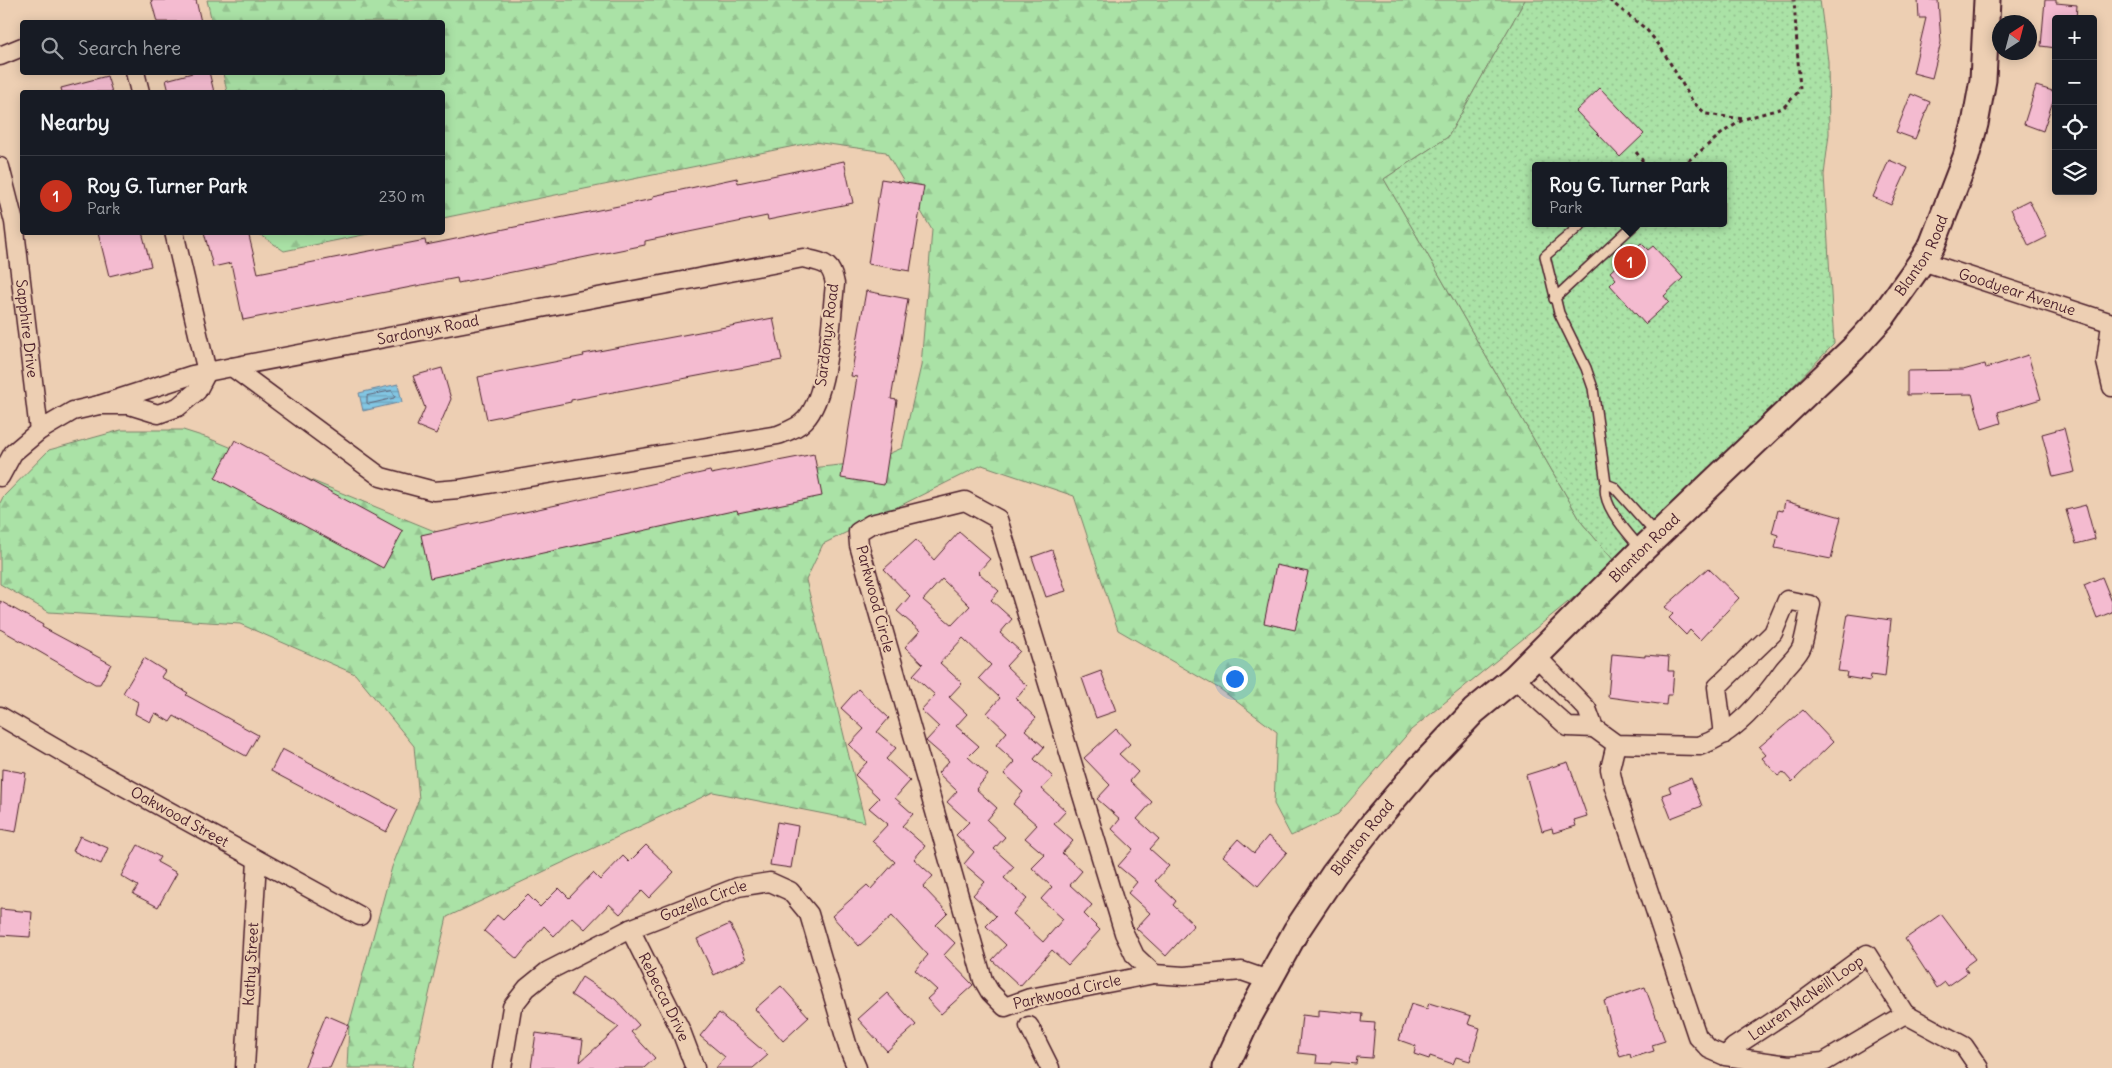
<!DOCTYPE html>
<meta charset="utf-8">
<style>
body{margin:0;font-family:Delius,sans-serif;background:#242831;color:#f1f3f6}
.controls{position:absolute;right:15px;top:15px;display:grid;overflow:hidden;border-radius:5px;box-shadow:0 2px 12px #0003}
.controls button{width:45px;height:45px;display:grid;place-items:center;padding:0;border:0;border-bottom:1px solid #363941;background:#171b24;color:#f1f3f6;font:25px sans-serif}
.compass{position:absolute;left:1992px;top:15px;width:45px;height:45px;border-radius:50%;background:#171b24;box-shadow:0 2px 12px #0003;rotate:36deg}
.you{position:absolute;left:1234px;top:678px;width:18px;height:18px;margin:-12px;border:4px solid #fff;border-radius:50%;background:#1a73e8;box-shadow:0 0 0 8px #1a73e833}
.badge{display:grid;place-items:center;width:32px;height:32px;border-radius:50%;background:#c8321e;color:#fff;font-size:16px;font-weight:700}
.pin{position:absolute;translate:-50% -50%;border:2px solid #fff;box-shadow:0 1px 5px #0006}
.popup{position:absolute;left:1532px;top:162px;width:195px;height:65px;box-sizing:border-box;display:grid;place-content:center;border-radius:5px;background:#171b24;filter:drop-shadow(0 1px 4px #0005);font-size:16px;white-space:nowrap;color:#9ea1a6}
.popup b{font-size:19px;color:#f1f3f6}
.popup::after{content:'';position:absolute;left:50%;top:100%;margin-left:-10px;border:10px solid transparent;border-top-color:#171b24}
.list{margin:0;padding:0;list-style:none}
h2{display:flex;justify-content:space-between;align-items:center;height:65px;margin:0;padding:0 20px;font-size:21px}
h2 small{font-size:16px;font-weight:400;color:#9ea1a6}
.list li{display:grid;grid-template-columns:32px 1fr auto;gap:15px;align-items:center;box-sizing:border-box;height:80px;padding:0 20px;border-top:1px solid #363941}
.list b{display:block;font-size:19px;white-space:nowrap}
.list p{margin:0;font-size:16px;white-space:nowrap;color:#9ea1a6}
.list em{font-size:16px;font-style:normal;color:#9ea1a6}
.icon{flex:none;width:28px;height:28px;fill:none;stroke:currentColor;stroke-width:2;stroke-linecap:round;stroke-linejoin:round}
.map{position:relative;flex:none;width:2112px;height:1068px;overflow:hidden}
.search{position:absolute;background:#171b24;box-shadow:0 2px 12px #0003;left:20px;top:20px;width:425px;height:55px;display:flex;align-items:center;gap:12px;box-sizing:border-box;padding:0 18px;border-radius:5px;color:#9ea1a6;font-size:19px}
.panel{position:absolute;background:#171b24;box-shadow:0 2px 12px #0003;left:20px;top:90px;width:425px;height:145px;border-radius:5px}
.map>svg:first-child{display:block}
.forest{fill:url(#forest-firs);stroke:#7a8068}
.park{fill:url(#park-dots);stroke:#7a8068;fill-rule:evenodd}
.water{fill:url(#water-rules);stroke:#6c8399}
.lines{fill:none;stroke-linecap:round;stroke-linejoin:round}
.shore{stroke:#606275;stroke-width:1}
.building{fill:#f4bbd0;stroke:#4a1f2b;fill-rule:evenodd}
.lane-casing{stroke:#4a1f2b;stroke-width:12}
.street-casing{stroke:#4a1f2b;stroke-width:21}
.secondary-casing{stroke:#4a1f2b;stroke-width:29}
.path{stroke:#4a1f2b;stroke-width:3;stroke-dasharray:4 4;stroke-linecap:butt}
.lane{stroke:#edcfb3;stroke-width:9}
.street{stroke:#edcfb3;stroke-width:18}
.secondary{stroke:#edcfb3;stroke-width:25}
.labels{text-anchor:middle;stroke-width:4.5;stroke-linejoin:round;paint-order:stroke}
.street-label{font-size:15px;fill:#4a1f2b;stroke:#edcfb3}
</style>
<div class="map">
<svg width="2112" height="1068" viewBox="0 0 2112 1068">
<defs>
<pattern id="forest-firs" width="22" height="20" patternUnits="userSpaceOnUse" patternTransform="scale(1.25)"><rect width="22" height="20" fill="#aae2a6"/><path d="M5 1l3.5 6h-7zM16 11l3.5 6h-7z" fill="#94c18f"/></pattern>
<pattern id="park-dots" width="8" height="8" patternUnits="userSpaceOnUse" patternTransform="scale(1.25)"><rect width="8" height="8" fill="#aae2a6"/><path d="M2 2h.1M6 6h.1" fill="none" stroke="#94c18f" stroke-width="1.8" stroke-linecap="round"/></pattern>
<pattern id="water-rules" width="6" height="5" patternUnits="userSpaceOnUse" patternTransform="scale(1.25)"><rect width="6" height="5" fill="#82c6e3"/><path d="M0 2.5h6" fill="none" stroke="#6ca0b8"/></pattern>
</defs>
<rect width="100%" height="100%" fill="#edcfb3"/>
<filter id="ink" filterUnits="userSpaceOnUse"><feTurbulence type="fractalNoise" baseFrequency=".02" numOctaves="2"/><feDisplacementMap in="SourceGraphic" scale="10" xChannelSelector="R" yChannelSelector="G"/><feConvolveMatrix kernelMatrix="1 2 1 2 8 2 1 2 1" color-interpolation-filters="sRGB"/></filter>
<g filter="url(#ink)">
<g class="forest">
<polygon points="207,0 1525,0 1448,137 1384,179 1582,523 1616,563 1411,730 1338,814 1291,836 1274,804 1277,732 1220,689 1118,630 1074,496 982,465 823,544 806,580 865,822 713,792 447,917 412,1068 347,1068 349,1025 392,867 419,799 414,746 355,674 240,624 49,612 0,584 0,503 3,497 49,450 121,430 183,430 208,438 466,544 772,472 870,462 902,448 921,366 932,230 886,152 814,142 443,218 442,92 227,92 223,73 442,72 442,22 212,22"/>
<polygon points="258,233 258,232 373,233 284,251"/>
</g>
<path class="park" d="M1525 0H1820L1828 61 1829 134 1824 175 1834 344 1706 475 1616 563 1582 523 1384 179 1448 137ZM1536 166H1724V223H1536Z"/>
<polygon class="water" points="398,384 402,402 363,411 359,393"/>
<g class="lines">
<polygon class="shore" points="392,391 395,396 394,398 369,404 367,403 367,396"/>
</g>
<g class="building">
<polygon points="151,0 196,0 201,22 157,22"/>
<polygon points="1918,0 1938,0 1941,42 1932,78 1913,73 1926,18 1919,18"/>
<polygon points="2045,0 2056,0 2056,3 2077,5 2076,19 2056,19 2056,48 2041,46"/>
<polygon points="196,72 209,72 214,92 169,92 166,80"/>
<polygon points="107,76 112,92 62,92 61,88"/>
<polygon points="2036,86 2056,92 2043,131 2024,124"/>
<polygon points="1600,88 1644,134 1620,157 1576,111"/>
<polygon points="1911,94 1930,102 1915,139 1896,132"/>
<polygon points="1889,160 1908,168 1891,205 1873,197"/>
<polygon points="844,161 853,203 768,220 767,216 645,241 645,245 458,283 457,278 243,320 231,263 213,267 204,232 248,232 258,273 425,240 426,245 653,199 653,196 737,178 738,183"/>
<polygon points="881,179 924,186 910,271 868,264"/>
<polygon points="2029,200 2047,237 2029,246 2011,209"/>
<polygon points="98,232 142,232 151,266 109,276"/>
<polygon points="1641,243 1648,250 1653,246 1683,278 1664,296 1669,302 1645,324 1610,285 1616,279 1610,272"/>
<polygon points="866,291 908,299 891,399 897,400 884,485 841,478 857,377 851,376"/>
<polygon points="773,318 782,360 571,400 571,402 487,419 478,377 584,356 583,354"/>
<polygon points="2028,355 2041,399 1998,412 2001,423 1982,429 1972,394 1907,395 1907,371 1963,370 1985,364 1986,368"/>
<polygon points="442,368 451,399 436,434 417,426 425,408 413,376"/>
<polygon points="2064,428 2075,472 2053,477 2042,434"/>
<polygon points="235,440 403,531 383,568 215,478"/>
<polygon points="814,454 822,496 738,513 737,510 430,578 421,535 710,471 711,474"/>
<polygon points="1785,501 1841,517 1831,559 1775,548 1778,535 1772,533 1778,510 1783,511"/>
<polygon points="2086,505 2095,539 2076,544 2066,510"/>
<path d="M959 532 990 559 978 572 999 591 991 600 1012 619 1000 633 1020 651 1006 666 1027 686 1016 699 1036 718 1025 730 1044 747 1034 759 1053 777 1042 789 1066 811 1054 824 1073 841 1062 853 1082 871 1070 885 1092 905 1084 914 1100 930 1068 965 1052 950 1020 986 992 960 1006 945 986 926 996 916 973 895 985 882 964 864 974 852 956 835 969 822 947 802 957 791 938 773 949 761 926 741 939 727 921 710 935 695 913 675 923 664 905 647 920 631 897 611 910 596 884 569 916 540 934 560ZM942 579 970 606 952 625 923 600ZM963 638 991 665 979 678 1000 698 987 713 1007 732 996 745 1015 762 1004 774 1023 792 1013 804 1037 825 1025 838 1045 855 1032 868 1052 887 1041 899 1063 919 1043 942 1013 914 1027 899 1004 878 1014 867 994 849 1005 837 987 820 997 808 976 789 988 775 968 757 979 746 956 726 967 714 949 697 962 683 940 663Z"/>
<polygon points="1052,550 1066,591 1046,597 1032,557"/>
<polygon points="1276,565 1308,572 1295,630 1264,623"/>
<polygon points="1708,568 1739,598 1700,640 1690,630 1686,635 1669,618 1673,614 1665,607"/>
<polygon points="2102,577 2112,602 2112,612 2097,618 2084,585"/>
<polygon points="0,601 43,625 42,627 111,664 100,684 95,684 0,629"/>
<polygon points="1848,614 1891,620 1885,677 1871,675 1870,681 1846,677 1847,672 1838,671"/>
<polygon points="1612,654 1645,657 1645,655 1669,657 1668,671 1674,671 1672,695 1667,695 1666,705 1608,697"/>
<polygon points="144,658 165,671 161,677 188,693 186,695 258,735 246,756 174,716 170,722 155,713 150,722 135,714 138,702 123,693"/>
<polygon points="1101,671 1116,711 1096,718 1082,678"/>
<polygon points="858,689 889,718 877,732 896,748 886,759 910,781 895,798 913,814 902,826 925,846 914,859 933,876 923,887 948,913 936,925 955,943 944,955 973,985 941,1014 927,999 937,990 915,970 928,955 892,916 859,946 832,916 867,885 871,889 895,862 872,841 888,824 869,808 879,798 855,775 867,762 849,745 864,729 841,708"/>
<polygon points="1803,710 1833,742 1792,782 1783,772 1778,776 1762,758 1766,755 1759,747"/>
<polygon points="1116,729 1130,744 1119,754 1138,772 1130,781 1152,802 1137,819 1159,839 1150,849 1169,866 1155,881 1176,901 1173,905 1194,925 1166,956 1136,928 1150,913 1128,893 1137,882 1118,866 1133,849 1112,829 1120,819 1097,799 1110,785 1084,758"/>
<polygon points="282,749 398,810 386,832 271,771"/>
<polygon points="1568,762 1587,816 1574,820 1576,826 1553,833 1552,828 1542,831 1526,775"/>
<polygon points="2,769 26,773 16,832 0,829"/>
<polygon points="1691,778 1702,806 1671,818 1662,795 1671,792 1669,787"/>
<polygon points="777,822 798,826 791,868 770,865"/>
<polygon points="80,836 108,848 101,864 73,851"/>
<polygon points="1268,836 1287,852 1258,886 1223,856 1238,839 1254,853"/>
<polygon points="138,845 160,857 157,862 177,873 158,907 133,894 138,886 121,876"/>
<polygon points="646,845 674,872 649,898 642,891 620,914 609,904 585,929 572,917 554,936 544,926 517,959 484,931 497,915 503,920 528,895 540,907 559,888 569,898 593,873 600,880 623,856 629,862"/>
<polygon points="0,909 32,912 30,937 0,935"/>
<polygon points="1941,914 1975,959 1964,967 1968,972 1948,986 1945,982 1937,988 1905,939"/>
<polygon points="730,924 746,959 714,975 697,939"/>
<polygon points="582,977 615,999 639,1025 631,1032 655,1058 644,1068 531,1068 536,1033 583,1040 580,1062 619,1027 571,995"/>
<polygon points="781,986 809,1017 783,1041 755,1009"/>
<polygon points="1645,987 1665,1041 1652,1045 1654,1051 1631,1058 1630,1054 1620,1057 1604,1001"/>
<polygon points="887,993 916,1025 887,1051 858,1019"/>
<polygon points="1429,1003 1471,1016 1468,1024 1480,1028 1470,1061 1456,1057 1453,1064 1430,1056 1429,1059 1414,1054 1416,1046 1399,1040 1411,1004 1427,1009"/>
<polygon points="1319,1010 1363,1014 1362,1022 1375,1023 1372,1058 1357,1057 1356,1064 1332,1062 1332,1064 1316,1063 1317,1055 1298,1053 1302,1015 1319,1017"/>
<polygon points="719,1013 768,1055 753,1068 716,1068 725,1057 700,1036"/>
<polygon points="326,1015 349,1025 330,1068 304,1068"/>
</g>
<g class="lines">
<defs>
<g id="lane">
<polyline points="1583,223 1545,256 1559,313 1586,368 1593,388 1606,484"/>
<polyline points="1554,299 1636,223"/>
<path d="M1641 549C1629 534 1600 505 1606 484L1614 487 1656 534"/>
</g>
<g id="street">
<polyline points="0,56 22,47"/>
<polyline points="135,72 140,92"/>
<path id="s1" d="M0 167 14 222 39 431"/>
<path d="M803 258C824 263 831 262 835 284 831 319 829 395 805 420 798 428 788 431 778 435L459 489 434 491 381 477 232 367Z"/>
<path id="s2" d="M1922 261 2112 323"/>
<polyline points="2111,324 2106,362 2112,387"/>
<polyline points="99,405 129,405 158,414 178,407 197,391 207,372 174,232"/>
<polyline points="0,477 13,453 39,431 73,411 99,405 192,375 232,367"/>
<polygon points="965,501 998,519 1124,933 1135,956 1154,974 1030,998 1005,1007 990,992 983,980 859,545 858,532 871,524"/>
<path d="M1536 656 1587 709 1594 728 1616 744 1699 746C1735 734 1762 701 1783 671 1789 663 1799 655 1802 646 1806 633 1808 618 1811 605L1787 600 1773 633 1717 687 1723 735"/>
<polyline points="1514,678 1568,727 1594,728"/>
<path id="s3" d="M0 716 74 759 360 916"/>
<polyline points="1616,744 1610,769 1614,787 1697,1036 1709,1049 1725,1056 1789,1065 1824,1062 1905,1014 1867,954 1792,1009 1734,1047 1725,1056"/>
<path id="s4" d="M630 929 681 1031 695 1068"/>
<polyline points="1154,974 1184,976 1242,971 1268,980"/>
<polyline points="1905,1014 1964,1046 1979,1068"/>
<polyline points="1029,1026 1050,1068"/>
<path id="s5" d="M245 1068 257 860"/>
<path id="s6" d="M502 1068 512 1007 527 988 548 971 630 929 738 887 770 882 790 891 809 914 848 1047 857 1068"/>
</g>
<g id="secondary">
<path id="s7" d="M1225 1068 1247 1020 1296 931 1334 874 1375 821 1419 769 1474 711 1514 678 1642 550 1853 349 1883 316 1922 261 1932 245 1966 157 1975 124 1983 80 1987 0"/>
</g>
</defs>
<use href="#lane" class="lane-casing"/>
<use href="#street" class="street-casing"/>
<use href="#secondary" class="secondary-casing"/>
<g class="path">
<polyline points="1609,0 1646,29 1660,46 1693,102 1706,114 1743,119"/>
<polyline points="1636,152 1642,160 1643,166"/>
<polyline points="1682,166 1725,131 1744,119 1783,108 1800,90 1794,0"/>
</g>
<use href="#lane" class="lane"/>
<use href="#street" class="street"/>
<use href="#secondary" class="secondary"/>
</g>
</g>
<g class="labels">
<g class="street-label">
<text dy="5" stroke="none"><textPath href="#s7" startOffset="1079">Blanton Road</textPath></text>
<text dy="5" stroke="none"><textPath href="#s2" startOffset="100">Goodyear Avenue</textPath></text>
<text dy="5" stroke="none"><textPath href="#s1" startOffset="164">Sapphire Drive</textPath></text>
<text transform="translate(428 330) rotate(-11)" y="5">Sardonyx Road</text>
<text transform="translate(827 335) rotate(-83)" y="5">Sardonyx Road</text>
<text dy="5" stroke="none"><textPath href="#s7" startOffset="674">Blanton Road</textPath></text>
<text transform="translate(875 599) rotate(75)" y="5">Parkwood Circle</text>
<text dy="5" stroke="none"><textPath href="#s3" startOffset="206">Oakwood Street</textPath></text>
<text dy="5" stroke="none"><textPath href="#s7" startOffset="269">Blanton Road</textPath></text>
<text dy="5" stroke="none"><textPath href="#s6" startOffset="284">Gazella Circle</textPath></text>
<text dy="5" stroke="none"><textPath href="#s5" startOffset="104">Kathy Street</textPath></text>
<text transform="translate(1067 992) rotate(-13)" y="5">Parkwood Circle</text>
<text dy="5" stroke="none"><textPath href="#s4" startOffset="76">Rebecca Drive</textPath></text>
<text transform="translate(1806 998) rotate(-35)" y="5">Lauren McNeill Loop</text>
</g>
</g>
</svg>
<div class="controls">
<button>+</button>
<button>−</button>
<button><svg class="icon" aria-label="locate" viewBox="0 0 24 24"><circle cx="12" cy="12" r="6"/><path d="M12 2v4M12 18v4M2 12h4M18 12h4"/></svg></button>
<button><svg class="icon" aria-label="layers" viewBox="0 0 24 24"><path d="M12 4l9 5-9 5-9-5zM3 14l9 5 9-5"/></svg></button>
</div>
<svg class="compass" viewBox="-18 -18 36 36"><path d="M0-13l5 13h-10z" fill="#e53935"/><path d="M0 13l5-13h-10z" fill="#9ea1a6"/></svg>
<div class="you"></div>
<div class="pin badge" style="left:1630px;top:262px">1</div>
<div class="popup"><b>Roy G. Turner Park</b>Park</div>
<div class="search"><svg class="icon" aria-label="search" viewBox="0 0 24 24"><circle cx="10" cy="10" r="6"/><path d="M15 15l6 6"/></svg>Search here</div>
<section class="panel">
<h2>Nearby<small></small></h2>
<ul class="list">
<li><span class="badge">1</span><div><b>Roy G. Turner Park</b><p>Park</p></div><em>230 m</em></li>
</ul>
</section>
</div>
